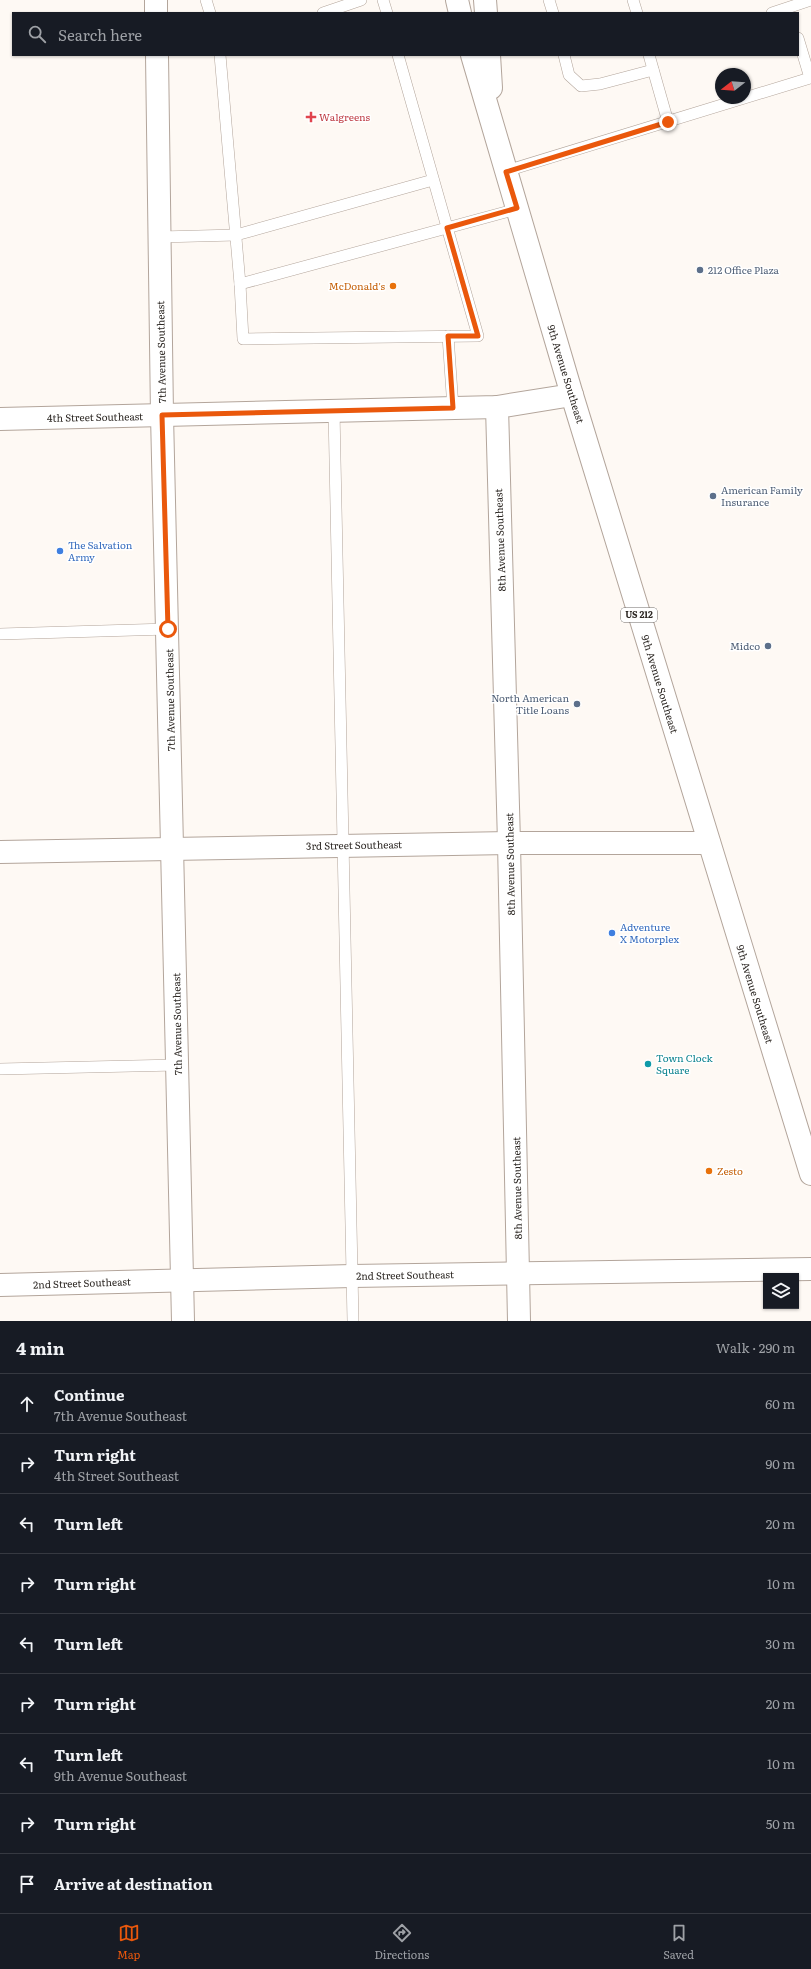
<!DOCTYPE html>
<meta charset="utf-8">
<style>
body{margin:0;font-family:Literata,serif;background:#242831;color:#f1f3f6}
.controls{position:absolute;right:12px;bottom:12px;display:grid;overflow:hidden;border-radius:0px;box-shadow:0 1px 3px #0004}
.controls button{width:36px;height:36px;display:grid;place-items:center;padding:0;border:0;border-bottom:1px solid #363941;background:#171b24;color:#f1f3f6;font:20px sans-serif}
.compass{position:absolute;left:715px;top:68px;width:36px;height:36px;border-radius:50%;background:#171b24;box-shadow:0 1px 3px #0004;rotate:253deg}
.stop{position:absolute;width:12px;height:12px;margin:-9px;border:3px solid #ea580c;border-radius:50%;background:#fff}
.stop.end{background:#ea580c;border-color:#fff;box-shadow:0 1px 4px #0008}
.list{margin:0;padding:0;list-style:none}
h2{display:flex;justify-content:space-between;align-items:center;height:52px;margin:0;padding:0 16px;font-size:17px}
h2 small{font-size:13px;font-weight:400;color:#9ea1a6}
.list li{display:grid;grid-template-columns:26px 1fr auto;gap:12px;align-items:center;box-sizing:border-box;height:60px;padding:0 16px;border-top:1px solid #363941}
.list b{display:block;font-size:15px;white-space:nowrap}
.list p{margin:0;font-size:13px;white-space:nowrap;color:#9ea1a6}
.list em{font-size:13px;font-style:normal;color:#9ea1a6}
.icon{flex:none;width:22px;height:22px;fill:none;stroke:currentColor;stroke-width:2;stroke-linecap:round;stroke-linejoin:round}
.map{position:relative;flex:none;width:811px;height:1321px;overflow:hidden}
.search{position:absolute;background:#171b24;box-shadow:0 1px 3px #0004;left:12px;right:12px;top:12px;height:44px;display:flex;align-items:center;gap:10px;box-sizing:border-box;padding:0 14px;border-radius:0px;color:#9ea1a6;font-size:15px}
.sheet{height:592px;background:#171b24}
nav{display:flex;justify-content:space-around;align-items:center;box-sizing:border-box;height:56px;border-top:1px solid #363941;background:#171b24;font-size:11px;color:#9ea1a6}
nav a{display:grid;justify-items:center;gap:2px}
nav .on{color:#ea580c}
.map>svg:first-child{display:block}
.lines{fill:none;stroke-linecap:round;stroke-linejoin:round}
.lane-casing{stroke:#b3a59b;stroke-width:12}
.street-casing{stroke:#b3a59b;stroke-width:24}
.primary-casing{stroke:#b3a59b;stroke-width:24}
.lane{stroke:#fff;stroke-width:11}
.street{stroke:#fff;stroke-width:22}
.primary{stroke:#fff;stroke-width:22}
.route{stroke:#ea580c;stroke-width:5}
.health-dot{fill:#e0444e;stroke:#fff;stroke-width:1.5}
.service-dot{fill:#5c6f8a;stroke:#fff;stroke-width:1.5}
.food-dot{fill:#e8710a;stroke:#fff;stroke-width:1.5}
.shop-dot{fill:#3f7fe0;stroke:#fff;stroke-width:1.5}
.culture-dot{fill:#0f9aa8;stroke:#fff;stroke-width:1.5}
.labels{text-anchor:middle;stroke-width:3;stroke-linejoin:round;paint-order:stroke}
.shield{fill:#fff;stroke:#6c6866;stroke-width:1}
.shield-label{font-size:9px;font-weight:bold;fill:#2d2824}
.health-label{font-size:10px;fill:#be3a42;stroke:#fff;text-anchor:start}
.service-label{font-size:10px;fill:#4e5e75;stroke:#fff;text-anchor:start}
.food-label{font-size:10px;fill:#c56008;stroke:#fff;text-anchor:end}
.street-label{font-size:10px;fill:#2d2824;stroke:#fff}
.shop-label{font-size:10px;fill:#366cbe;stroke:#fff;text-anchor:start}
.culture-label{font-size:10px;fill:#0d838f;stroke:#fff;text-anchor:start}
</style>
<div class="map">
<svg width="811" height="1321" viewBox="0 0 811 1321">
<rect width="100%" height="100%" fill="#fef9f4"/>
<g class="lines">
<defs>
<g id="lane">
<polyline points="206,0 210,13"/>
<polyline points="383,0 387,13"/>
<polyline points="549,0 553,13"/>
<polyline points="633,0 637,13"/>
<polyline points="323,13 361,0"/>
<polyline points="772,13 811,0"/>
<polyline points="220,55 240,284 243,339 478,336 398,55"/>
<polyline points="564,55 569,75 581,86 600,84 653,70"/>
<polyline points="649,55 668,122"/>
<polyline points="506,171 810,78 798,38"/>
<polyline points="160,237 236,235 433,180"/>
<polyline points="240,284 517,209"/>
<polyline points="448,336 453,408"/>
<polyline points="334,411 353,1321"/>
<polyline points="0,634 168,629"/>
<polyline points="0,1069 177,1065"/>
</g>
<g id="street">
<polyline points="156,0 156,13"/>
<polyline points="157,55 162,415 183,1321"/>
<polyline points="497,407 509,843 519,1321"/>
<polyline points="0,419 497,407 572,395"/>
<polyline points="0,852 509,843 709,843"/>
<polyline points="0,1285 352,1276 811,1269"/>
</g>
<g id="primary">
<polyline points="457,0 460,13"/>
<polyline points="485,0 486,13"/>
<polyline points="472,55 572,395 811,1174"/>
<polyline points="489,55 491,88"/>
</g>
</defs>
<use href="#lane" class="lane-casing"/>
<use href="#street" class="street-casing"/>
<use href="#primary" class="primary-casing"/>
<use href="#lane" class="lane"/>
<use href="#street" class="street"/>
<use href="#primary" class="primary"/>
</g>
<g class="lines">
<polyline class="route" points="168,629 162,415 453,408 448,336 478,336 447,228 517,208 506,172 668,122"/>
</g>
<path class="health-dot" d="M309 111h4v4h4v4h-4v4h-4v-4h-4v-4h4z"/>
<g class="service-dot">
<circle cx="700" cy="270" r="4"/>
<circle cx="713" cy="496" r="4"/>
<circle cx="768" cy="646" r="4"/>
<circle cx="577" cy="704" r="4"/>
</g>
<g class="food-dot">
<circle cx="393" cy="286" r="4"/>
<circle cx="709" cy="1171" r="4"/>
</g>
<g class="shop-dot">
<circle cx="60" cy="551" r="4"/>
<circle cx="612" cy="933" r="4"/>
</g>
<circle class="culture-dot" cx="648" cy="1064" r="4"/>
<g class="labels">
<rect class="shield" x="621" y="608" width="36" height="14" rx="3"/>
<g class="shield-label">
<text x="639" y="618">US 212</text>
</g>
<g class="health-label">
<text x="319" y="121">Walgreens</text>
</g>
<g class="service-label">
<text x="708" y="274">212 Office Plaza</text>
<text x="721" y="494">American Family<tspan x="721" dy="12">Insurance</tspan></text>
<text x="760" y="650" text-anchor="end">Midco</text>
<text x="569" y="702" text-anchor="end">North American<tspan x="569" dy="12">Title Loans</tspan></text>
</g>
<g class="food-label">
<text x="385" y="290">McDonald's</text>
<text x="717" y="1175" text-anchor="start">Zesto</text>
</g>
<g class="street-label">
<text transform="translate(161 352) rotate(-91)" y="4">7th Avenue Southeast</text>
<text transform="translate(566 374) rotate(73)" y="4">9th Avenue Southeast</text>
<text transform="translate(95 417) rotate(-1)" y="4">4th Street Southeast</text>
<text transform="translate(500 540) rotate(-92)" y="4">8th Avenue Southeast</text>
<text transform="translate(660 684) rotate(73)" y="4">9th Avenue Southeast</text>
<text transform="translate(170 700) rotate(-91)" y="4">7th Avenue Southeast</text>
<text transform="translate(354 845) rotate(-1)" y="4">3rd Street Southeast</text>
<text transform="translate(510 864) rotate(-91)" y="4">8th Avenue Southeast</text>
<text transform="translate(755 994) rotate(73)" y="4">9th Avenue Southeast</text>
<text transform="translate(177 1024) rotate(-91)" y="4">7th Avenue Southeast</text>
<text transform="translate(517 1188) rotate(-91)" y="4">8th Avenue Southeast</text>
<text transform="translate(405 1275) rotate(-1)" y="4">2nd Street Southeast</text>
<text transform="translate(82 1283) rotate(-2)" y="4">2nd Street Southeast</text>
</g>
<g class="shop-label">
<text x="68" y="549">The Salvation<tspan x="68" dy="12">Army</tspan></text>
<text x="620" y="931">Adventure<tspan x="620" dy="12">X Motorplex</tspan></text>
</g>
<g class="culture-label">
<text x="656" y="1062">Town Clock<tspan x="656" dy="12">Square</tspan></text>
</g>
</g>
</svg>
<div class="controls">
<button><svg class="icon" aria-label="layers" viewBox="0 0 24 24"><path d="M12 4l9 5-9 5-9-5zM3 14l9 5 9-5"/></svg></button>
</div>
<svg class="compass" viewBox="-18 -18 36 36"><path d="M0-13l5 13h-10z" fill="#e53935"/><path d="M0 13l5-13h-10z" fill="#9ea1a6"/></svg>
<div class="stop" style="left:168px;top:629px"></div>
<div class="stop end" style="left:668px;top:122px"></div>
<div class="search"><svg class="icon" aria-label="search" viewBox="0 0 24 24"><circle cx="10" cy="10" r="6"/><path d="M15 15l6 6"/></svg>Search here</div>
</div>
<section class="sheet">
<h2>4 min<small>Walk · 290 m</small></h2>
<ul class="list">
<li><svg class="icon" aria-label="ahead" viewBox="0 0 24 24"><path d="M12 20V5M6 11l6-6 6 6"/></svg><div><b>Continue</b><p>7th Avenue Southeast</p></div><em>60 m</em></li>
<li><svg class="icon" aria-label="right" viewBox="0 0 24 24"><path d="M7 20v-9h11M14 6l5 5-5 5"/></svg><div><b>Turn right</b><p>4th Street Southeast</p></div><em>90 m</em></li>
<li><svg class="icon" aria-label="left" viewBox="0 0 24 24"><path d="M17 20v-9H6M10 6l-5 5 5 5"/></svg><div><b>Turn left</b></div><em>20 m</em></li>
<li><svg class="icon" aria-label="right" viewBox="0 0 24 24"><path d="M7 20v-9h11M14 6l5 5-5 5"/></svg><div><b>Turn right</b></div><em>10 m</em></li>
<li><svg class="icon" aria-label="left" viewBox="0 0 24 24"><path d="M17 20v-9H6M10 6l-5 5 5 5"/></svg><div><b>Turn left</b></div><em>30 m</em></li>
<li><svg class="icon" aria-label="right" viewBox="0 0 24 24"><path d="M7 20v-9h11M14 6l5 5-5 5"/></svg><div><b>Turn right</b></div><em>20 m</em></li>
<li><svg class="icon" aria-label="left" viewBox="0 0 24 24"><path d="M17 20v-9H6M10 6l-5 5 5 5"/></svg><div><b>Turn left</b><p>9th Avenue Southeast</p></div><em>10 m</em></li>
<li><svg class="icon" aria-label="right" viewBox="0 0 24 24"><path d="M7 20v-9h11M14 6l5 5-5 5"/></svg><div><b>Turn right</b></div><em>50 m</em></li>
<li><svg class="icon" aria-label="arrive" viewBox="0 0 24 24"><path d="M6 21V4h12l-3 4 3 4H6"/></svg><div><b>Arrive at destination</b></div></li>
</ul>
</section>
<nav>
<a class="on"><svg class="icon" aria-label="map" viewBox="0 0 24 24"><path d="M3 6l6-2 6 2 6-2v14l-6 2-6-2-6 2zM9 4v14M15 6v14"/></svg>Map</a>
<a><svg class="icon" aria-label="directions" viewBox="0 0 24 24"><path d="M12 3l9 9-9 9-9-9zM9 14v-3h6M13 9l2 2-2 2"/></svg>Directions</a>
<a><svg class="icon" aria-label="saved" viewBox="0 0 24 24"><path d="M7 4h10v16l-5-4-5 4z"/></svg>Saved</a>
</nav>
